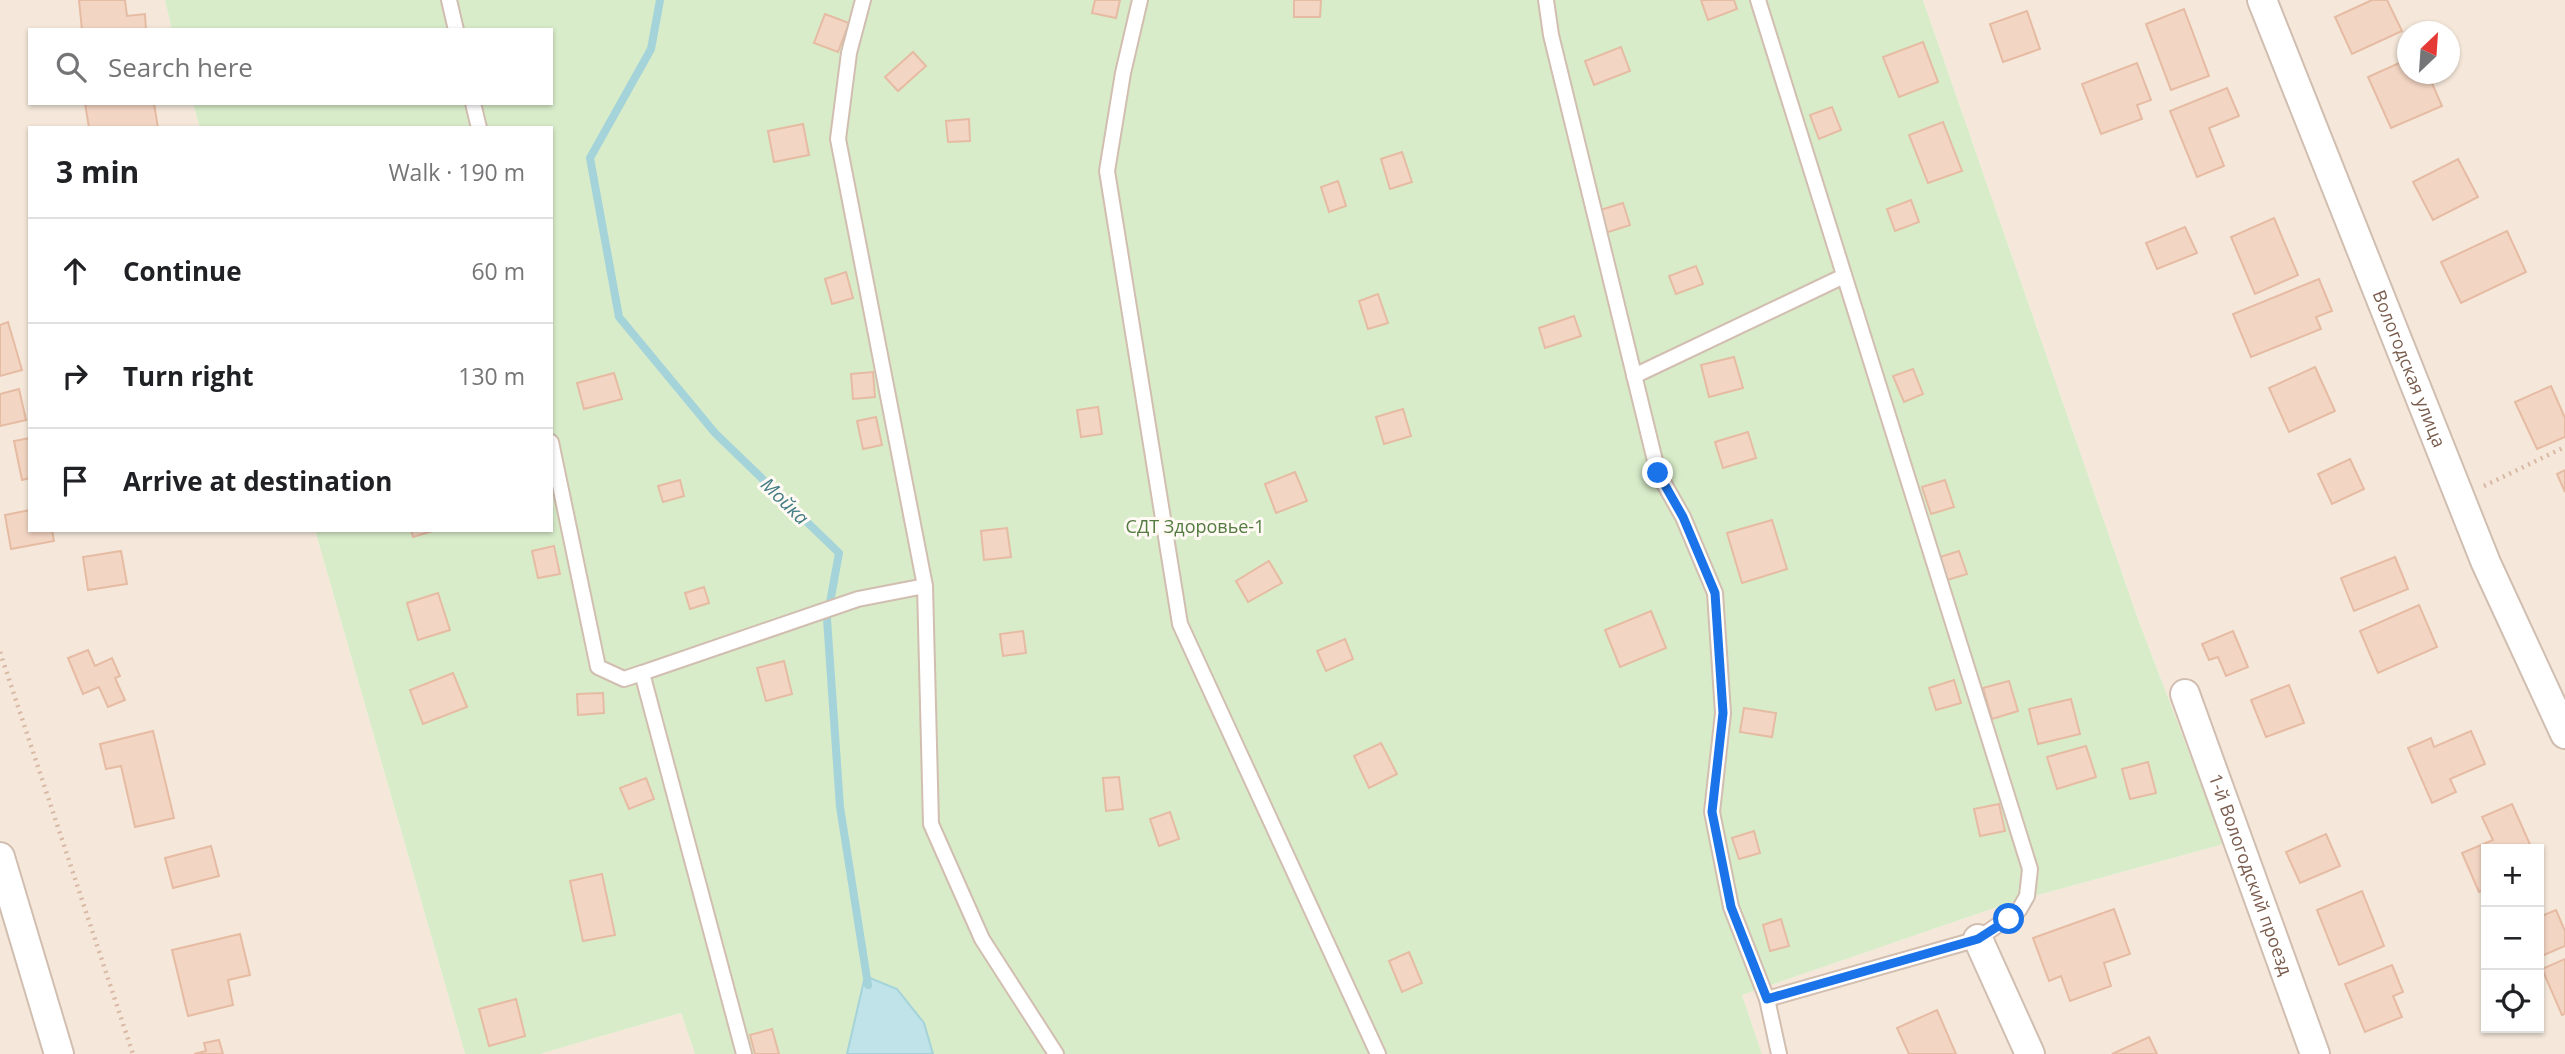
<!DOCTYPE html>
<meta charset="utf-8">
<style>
body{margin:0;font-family:"Open Sans",sans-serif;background:#f6f6f6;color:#202124}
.controls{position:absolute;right:21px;bottom:21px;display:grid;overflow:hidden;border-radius:0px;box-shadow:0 2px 5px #0004}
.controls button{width:63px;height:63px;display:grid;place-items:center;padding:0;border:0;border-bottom:2px solid #e0e0e0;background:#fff;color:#202124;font:35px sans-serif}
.compass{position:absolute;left:2397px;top:21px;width:63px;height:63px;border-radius:50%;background:#fff;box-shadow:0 2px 5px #0004;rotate:25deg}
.stop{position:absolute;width:21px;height:21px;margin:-16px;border:5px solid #1a73e8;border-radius:50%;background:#fff}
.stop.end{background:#1a73e8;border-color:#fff;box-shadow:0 2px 7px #0008}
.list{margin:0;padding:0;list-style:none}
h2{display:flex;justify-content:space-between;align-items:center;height:91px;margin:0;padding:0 28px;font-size:30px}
h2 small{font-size:23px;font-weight:400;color:#757577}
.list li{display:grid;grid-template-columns:46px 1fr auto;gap:21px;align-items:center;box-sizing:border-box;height:105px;padding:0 28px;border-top:2px solid #e0e0e0}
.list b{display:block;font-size:26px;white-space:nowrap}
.list em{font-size:23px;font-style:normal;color:#757577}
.icon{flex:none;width:38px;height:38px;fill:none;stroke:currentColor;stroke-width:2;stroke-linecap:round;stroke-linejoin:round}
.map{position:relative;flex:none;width:2565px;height:1054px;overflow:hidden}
.search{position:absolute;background:#fff;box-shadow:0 2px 5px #0004;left:28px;top:28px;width:525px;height:77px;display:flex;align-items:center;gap:18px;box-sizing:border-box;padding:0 24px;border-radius:0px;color:#757577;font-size:26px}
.panel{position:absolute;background:#fff;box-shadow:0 2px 5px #0004;left:28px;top:126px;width:525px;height:406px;border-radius:0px}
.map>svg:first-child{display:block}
.residential{fill:#f5e8da;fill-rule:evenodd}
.green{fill:#d8ecc9}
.water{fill:#bfe3e8;stroke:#a5d3da;stroke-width:2}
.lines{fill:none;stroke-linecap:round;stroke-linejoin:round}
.stream{stroke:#a5d3da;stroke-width:8}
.building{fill:#f3d5c3;stroke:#e6bba3;stroke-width:2}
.service-casing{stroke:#d1beb0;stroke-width:18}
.minor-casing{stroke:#d1beb0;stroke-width:32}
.path{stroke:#d9b8a5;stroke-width:4.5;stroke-dasharray:2 5;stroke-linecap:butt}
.service{stroke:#fff;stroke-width:14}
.minor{stroke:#fff;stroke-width:28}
.route{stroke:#1a73e8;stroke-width:9}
.labels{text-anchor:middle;stroke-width:6;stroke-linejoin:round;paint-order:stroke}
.street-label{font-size:18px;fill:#7a5c4d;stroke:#fffaf3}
.park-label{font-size:18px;fill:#537a41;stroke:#fffaf3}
.water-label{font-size:19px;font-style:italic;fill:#437c86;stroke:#fffaf3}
</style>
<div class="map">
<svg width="2565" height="1054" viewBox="0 0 2565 1054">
<rect width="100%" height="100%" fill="#fdf6ec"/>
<g class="residential">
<polygon points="0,0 165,0 172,30 30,30 30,103 193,103 200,128 30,128 30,530 315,530 465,1054 0,1054"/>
<path d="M1923 0H2565V1054H1762L1742 995 2006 904 2224 844 2138 619ZM2408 32H2450V74H2408ZM2486 849H2539V1028H2486Z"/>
<polygon points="681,1013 695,1054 540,1054"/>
</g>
<polygon class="green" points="165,0 1923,0 2138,619 2224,844 2006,904 1742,995 1762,1054 695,1054 681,1013 540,1054 465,1054 315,530 551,530 551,128 200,128 193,103 551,103 551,30 172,30"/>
<polygon class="water" points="865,976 897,989 924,1023 933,1054 847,1054"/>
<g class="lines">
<polyline class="stream" points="660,0 651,49 590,158 619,317 715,433 839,553 827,619 840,807 868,985"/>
</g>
<g class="building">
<polygon points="79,0 125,0 127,16 145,14 146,30 82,30"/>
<polygon points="1095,0 1120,0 1116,18 1092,13"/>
<polygon points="1294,0 1321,0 1320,17 1294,17"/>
<polygon points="1701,0 1734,0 1737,9 1708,20"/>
<polygon points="2372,0 2387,0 2402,31 2352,54 2335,17"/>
<polygon points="2184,9 2209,76 2171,90 2146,24"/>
<polygon points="2027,11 2040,49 2003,62 1990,24"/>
<polygon points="825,14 849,23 838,52 814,43"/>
<polygon points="1923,42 1938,82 1899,97 1883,57"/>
<polygon points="1621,47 1630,71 1594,85 1585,61"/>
<polygon points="913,52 926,66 898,91 885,77"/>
<polygon points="2408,59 2408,74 2428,74 2442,106 2391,128 2368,77"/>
<polygon points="2137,63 2151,100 2137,105 2142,119 2101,134 2082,84"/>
<polygon points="2227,88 2239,116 2209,128 2224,166 2197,177 2170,111"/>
<polygon points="85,103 154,103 158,128 89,128"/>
<polygon points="1832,107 1841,130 1819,139 1810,115"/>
<polygon points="969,119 970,141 948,142 946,121"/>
<polygon points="1943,122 1962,171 1928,183 1909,135"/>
<polygon points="803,124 809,155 774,162 768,131"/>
<polygon points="1402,152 1412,182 1390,189 1381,159"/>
<polygon points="2458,159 2478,197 2433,220 2413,182"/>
<polygon points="1338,181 1346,206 1329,212 1321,187"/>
<polygon points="1911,200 1919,222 1895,231 1887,209"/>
<polygon points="1623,203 1630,225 1605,233 1597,211"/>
<polygon points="2274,218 2298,275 2255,294 2231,237"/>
<polygon points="2185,227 2197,253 2157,269 2146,243"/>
<polygon points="2507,231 2526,272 2461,303 2441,262"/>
<polygon points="1696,266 1703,284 1676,294 1669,276"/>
<polygon points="846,272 853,298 832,304 825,279"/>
<polygon points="2319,279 2332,311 2316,317 2321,329 2251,357 2233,314"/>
<polygon points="1378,294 1388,323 1368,329 1359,301"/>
<polygon points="1574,316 1581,336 1545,348 1539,328"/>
<polygon points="8,322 22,370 0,376 0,325"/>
<polygon points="1734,357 1743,388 1709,397 1701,365"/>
<polygon points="2315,367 2335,411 2289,432 2269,388"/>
<polygon points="1913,369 1923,394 1904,402 1893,376"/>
<polygon points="873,372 875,397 853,399 851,374"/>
<polygon points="614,373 622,399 584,409 577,383"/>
<polygon points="2551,386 2565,418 2565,437 2537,449 2515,402"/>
<polygon points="19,389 26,420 0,426 0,394"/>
<polygon points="1098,407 1102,434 1081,437 1077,410"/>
<polygon points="1403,409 1411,436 1384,444 1376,417"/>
<polygon points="876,417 882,445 863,449 857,421"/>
<polygon points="1748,432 1756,458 1723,468 1715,442"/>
<polygon points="30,438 30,478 22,480 14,441"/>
<polygon points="2350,459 2364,489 2332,504 2318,474"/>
<polygon points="2565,470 2565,492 2557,474"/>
<polygon points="1295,472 1307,501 1276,513 1265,484"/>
<polygon points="680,480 684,496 663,502 658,486"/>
<polygon points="1945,480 1954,507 1931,514 1922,487"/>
<polygon points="30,510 30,530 52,530 54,541 11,549 5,515"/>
<polygon points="1772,520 1787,569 1742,583 1727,533"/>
<polygon points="1007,528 1011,557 984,560 981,531"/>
<polygon points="411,530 436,530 413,537"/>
<polygon points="554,546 560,574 538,578 532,551"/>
<polygon points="121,551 127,584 88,590 83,557"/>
<polygon points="1959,551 1967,574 1947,580 1940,557"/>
<polygon points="2395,557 2408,589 2354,611 2341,578"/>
<polygon points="1269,561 1282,583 1248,602 1236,581"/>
<polygon points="704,587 709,603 690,609 685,593"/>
<polygon points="438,593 450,630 418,640 407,603"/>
<polygon points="2419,605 2437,647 2378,673 2360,631"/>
<polygon points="1651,611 1666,648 1620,667 1605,630"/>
<polygon points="1023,631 1026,653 1003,656 1000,634"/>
<polygon points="2233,631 2248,667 2226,676 2218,657 2209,660 2202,644"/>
<polygon points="1345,639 1353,659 1326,671 1317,651"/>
<polygon points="88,650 95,666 112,658 120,676 115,678 125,700 108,707 99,687 83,694 68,658"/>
<polygon points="784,661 792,694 766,701 757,668"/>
<polygon points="453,673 467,707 423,724 410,690"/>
<polygon points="1954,680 1961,703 1936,710 1929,688"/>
<polygon points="2009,681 2018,711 1992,719 1983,688"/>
<polygon points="2289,685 2304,723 2266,737 2251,700"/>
<polygon points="603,693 604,713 578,715 577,694"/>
<polygon points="2071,699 2080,734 2038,744 2029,709"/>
<polygon points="1744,708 1776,713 1772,737 1740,732"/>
<polygon points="153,731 174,818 135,827 121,766 106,769 100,744"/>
<polygon points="2471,731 2485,764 2450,779 2456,792 2432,803 2408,748 2431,738 2434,747"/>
<polygon points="1381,743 1397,774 1369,788 1354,756"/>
<polygon points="2086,746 2096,777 2057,789 2047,757"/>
<polygon points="2148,762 2156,793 2130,799 2122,769"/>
<polygon points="1119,777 1123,809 1106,811 1103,778"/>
<polygon points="646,778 654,799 629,809 620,788"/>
<polygon points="1999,804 2005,831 1980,836 1974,809"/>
<polygon points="2512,804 2532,849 2486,849 2486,889 2479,892 2462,853 2493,840 2482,817"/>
<polygon points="1170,812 1179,839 1159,846 1150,819"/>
<polygon points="1754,831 1760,853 1739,859 1732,838"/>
<polygon points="2326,834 2340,866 2300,883 2286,852"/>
<polygon points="211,846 219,876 173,888 165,858"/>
<polygon points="602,874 615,935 583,941 570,881"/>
<polygon points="2362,891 2384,946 2339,965 2317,910"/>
<polygon points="2114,909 2130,954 2104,963 2111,986 2070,1001 2061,976 2049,981 2033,938"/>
<polygon points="2556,910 2565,931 2565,946 2539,957 2539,917"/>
<polygon points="1781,919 1789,946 1770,951 1763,925"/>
<polygon points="240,934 250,975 228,980 233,1005 188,1016 172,950"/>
<polygon points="1409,952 1422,983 1402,992 1389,961"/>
<polygon points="2565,959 2565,1014 2562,1015 2542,969"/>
<polygon points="2392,965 2403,992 2393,996 2402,1017 2365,1032 2345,984"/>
<polygon points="516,999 525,1036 489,1046 479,1009"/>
<polygon points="1937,1010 1956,1054 1909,1054 1897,1028"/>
<polygon points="772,1029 779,1054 755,1054 750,1035"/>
<polygon points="2149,1037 2157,1054 2112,1054"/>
<polygon points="219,1040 223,1054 194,1054 206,1051 204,1043"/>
</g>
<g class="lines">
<defs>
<g id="service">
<polyline points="449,0 456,30"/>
<polyline points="863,0 849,53 838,139 925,586 931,824 982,939 1056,1054"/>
<polyline points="1140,0 1123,73 1107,171 1180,624 1378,1054"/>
<polyline points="1546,0 1551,35 1658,473 1683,517 1715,593 1723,713 1712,812 1731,907 1767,999 1779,1054"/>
<polyline points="1758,0 2030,869 2027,896 2019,910 1978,939 1767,999"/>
<polyline points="473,103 479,128"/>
<polyline points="1634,376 1844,276"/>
<polyline points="551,442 598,667 624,679 642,673"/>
<polyline points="744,1054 642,673 858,599 925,586"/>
</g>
<g id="minor">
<path id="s1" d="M2262 0 2486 563 2565 734"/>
<path id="s2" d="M2185 694 2315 1054"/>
<polyline points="0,857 59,1054"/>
<polyline points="1978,939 2030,1054"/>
</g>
</defs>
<use href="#service" class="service-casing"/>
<use href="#minor" class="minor-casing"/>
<g class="path">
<polyline points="2484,486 2565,447"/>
<polyline points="0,652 133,1054"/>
</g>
<use href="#service" class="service"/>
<use href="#minor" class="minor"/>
</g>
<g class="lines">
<polyline class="route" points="1658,473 1683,517 1715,593 1723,713 1712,812 1731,907 1767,999 1978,939 2009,919"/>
</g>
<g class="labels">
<g class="street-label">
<text dy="6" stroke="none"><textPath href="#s1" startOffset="397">Вологодская улица</textPath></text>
<text dy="6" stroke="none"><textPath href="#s2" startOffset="192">1-й Вологодский проезд</textPath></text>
</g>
<g class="park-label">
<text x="1195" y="533">СДТ Здоровье-1</text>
</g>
<g class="water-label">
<text transform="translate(785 501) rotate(44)" y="7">Мойка</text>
</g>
</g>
</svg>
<div class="controls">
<button>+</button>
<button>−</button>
<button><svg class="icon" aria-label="locate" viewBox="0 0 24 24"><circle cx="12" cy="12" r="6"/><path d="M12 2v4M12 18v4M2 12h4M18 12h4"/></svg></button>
</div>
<svg class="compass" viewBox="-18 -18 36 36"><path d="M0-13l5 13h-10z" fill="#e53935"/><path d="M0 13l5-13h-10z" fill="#757577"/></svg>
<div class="stop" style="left:2009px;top:919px"></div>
<div class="stop end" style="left:1658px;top:473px"></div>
<div class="search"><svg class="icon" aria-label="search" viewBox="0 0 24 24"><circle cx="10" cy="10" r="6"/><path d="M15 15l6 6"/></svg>Search here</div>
<section class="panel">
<h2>3 min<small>Walk · 190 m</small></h2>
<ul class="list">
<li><svg class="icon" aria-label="ahead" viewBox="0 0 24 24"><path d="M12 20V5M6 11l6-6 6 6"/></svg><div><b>Continue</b></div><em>60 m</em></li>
<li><svg class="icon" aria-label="right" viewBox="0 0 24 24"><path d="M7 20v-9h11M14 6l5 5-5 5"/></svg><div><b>Turn right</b></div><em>130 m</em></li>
<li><svg class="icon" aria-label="arrive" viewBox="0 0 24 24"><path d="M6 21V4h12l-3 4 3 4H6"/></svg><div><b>Arrive at destination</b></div></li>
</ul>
</section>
</div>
